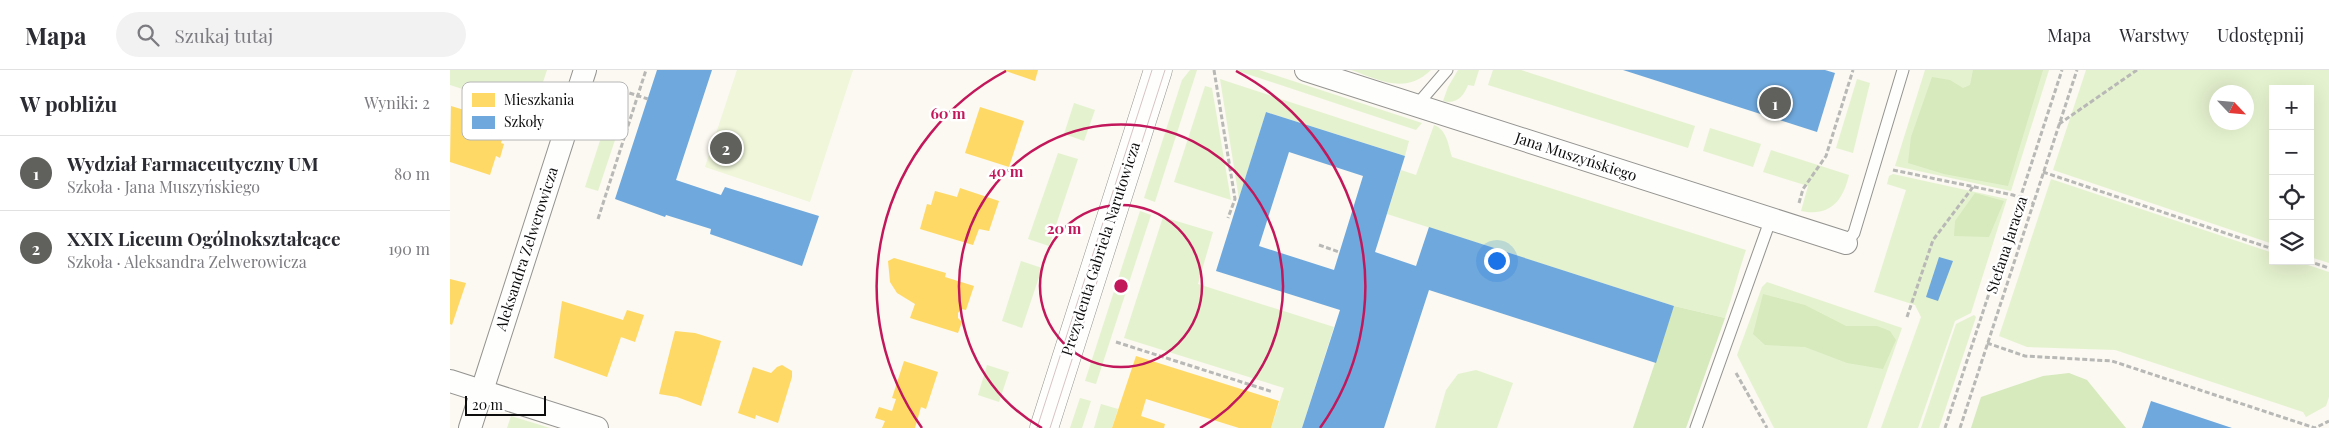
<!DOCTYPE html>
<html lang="pl">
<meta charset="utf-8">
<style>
body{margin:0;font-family:"Playfair Display",serif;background:#f2f2f3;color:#2b2b33}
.controls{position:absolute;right:15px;top:15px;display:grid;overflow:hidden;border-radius:0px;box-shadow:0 5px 20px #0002}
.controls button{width:45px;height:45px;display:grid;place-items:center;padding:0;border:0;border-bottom:1px solid #e1e1e2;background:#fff;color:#2b2b33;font:25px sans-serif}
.compass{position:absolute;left:1759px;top:15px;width:45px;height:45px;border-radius:50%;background:#fff;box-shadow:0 5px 20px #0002;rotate:116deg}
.scale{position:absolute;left:15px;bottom:12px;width:81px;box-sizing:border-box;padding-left:5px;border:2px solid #0d0d0d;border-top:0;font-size:14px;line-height:18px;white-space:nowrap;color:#0d0d0d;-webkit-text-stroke:4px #fff;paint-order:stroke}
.you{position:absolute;left:1046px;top:190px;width:18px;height:18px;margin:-12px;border:4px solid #fff;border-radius:50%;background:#1a73e8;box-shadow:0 0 0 8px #1a73e833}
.badge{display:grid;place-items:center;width:32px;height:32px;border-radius:50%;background:#60605d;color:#fff;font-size:16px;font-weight:700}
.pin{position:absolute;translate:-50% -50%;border:2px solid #fff;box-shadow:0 1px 5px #0006}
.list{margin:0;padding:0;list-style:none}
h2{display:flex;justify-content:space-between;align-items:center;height:65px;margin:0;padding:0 20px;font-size:21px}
h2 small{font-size:16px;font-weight:400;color:#7c7c81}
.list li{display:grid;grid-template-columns:32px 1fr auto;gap:15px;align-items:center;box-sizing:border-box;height:75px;padding:0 20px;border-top:1px solid #e1e1e2}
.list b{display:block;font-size:19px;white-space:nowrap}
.list p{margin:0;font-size:16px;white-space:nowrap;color:#7c7c81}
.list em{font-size:16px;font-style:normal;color:#7c7c81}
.icon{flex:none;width:28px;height:28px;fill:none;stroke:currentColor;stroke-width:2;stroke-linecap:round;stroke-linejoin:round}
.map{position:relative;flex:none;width:1879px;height:358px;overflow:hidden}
header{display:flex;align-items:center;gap:30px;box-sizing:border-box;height:70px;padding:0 25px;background:#fff;border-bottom:1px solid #e1e1e2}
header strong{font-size:24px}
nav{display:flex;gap:28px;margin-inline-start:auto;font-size:18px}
.search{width:350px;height:45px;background:#f2f2f3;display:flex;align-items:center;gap:12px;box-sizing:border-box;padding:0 18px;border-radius:28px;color:#7c7c81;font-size:19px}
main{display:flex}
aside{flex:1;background:#fff}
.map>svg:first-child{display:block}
.green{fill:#e5f2cf;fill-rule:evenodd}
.forest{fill:#d6eabd}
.pitch{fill:#eff6d9}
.homes{fill:#ffd966}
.schools{fill:#6fa8dc;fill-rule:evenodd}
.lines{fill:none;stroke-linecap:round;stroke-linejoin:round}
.service-casing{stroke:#949390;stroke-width:13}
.minor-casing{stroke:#949390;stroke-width:24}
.tertiary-casing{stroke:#949390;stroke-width:29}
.path{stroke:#b8b8b6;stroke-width:3;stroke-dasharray:5 2.5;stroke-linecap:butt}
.service{stroke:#fefefd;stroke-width:11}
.minor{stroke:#fefefd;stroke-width:22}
.tertiary{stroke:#fefefd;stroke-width:28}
.tram{stroke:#d9c3c4;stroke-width:1}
.ring{fill:none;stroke:#c2185b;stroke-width:2.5}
.labels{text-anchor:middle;stroke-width:5;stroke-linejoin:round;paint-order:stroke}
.street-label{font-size:15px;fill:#0d0d0d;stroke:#fff}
.key{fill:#fff;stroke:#b6b6b6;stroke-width:1}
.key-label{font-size:14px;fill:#0d0d0d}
.centre{fill:#c2185b;stroke:#fff;stroke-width:2.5}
.ring-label{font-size:15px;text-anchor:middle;font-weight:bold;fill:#c2185b;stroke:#fff;stroke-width:5;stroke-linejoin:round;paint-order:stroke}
</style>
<header>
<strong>Mapa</strong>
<div class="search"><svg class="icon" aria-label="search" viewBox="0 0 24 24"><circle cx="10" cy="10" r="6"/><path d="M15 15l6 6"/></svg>Szukaj tutaj</div>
<nav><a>Mapa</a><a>Warstwy</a><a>Udostępnij</a></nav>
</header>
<main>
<aside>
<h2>W pobliżu<small>Wyniki: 2</small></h2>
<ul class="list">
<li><span class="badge">1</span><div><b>Wydział Farmaceutyczny UM</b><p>Szkoła · Jana Muszyńskiego</p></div><em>80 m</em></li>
<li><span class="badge">2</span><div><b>XXIX Liceum Ogólnokształcące</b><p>Szkoła · Aleksandra Zelwerowicza</p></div><em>190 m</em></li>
</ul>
</aside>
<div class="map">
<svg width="1879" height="358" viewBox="0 0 1879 358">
<rect width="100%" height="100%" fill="#fbf9f1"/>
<g class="green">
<polygon points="0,0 97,0 83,42 0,15"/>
<polygon points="740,0 747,0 705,132 694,128 732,10"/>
<polygon points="785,0 809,0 972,53 966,60"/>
<path d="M901 0H981C955 25 930 10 901 0Z"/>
<path d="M1008 0H1029L1024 16 1018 15C1014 26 1006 35 993 31L998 17Z"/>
<polygon points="1043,0 1071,0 1245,56 1238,78 1038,15"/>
<polygon points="1475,0 1599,0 1561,121 1445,96"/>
<path d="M1636 0H1879V193L1860 187V19H1823V174L1603 100ZM1766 22H1796V52H1766Z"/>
<polygon points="770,9 959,71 955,86 816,42 789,129"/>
<polygon points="1407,9 1420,13 1403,83 1386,78"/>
<polygon points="755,16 762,18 781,130 724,112"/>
<polygon points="624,33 645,40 634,71 614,64"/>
<polygon points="164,43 173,46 148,121 135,117 158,46"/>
<path d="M984 55C997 60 998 74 1002 87L1296 180C1288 203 1283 225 1275 248L1224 236 937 144 951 100 966 105Z"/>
<polygon points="1260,58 1311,74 1303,97 1253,81"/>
<path d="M1321 80 1399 105C1393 131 1380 147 1351 141L1358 116 1313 102Z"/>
<polygon points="608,83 628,89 599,176 578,169"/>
<polygon points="1443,104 1557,129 1521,243 1505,251 1468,358 1431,358 1471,247 1465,235 1424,222 1456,120 1437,114 1439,106"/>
<polygon points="1601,109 1823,183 1823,191 1846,191 1879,202 1879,327 1876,336 1856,347 1853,342 1665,280 1577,277 1549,266"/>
<polygon points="690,141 701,145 646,314 635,311"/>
<polygon points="713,147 763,162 748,214 884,257 852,358 821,358 834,318 674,268"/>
<polygon points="571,191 592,198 572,258 552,251"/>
<polygon points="1317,212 1452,258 1417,358 1324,358 1287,285 1312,217"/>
<polygon points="1524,245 1526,247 1489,358 1471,358 1506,254"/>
<polygon points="537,295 559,302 549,332 528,325"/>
<polygon points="1026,300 1063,313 1047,358 985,358 996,320 1008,304"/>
<polygon points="630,328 641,331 632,358 620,358"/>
<polygon points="651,334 668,339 662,358 644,358"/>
<polygon points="61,346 100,358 57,358"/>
</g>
<g class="forest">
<polygon points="1523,0 1593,0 1558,116 1494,104 1458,93 1461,67 1482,7 1500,10 1513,18 1520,15"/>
<polygon points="1525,123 1554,131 1539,167 1504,166 1505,151"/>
<polygon points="1313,224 1355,235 1396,256 1427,256 1440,261 1446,270 1433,299 1397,293 1355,277 1315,275 1303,264"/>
<polygon points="1224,236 1275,248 1236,358 1183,358"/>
<polygon points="1619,303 1637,310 1676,358 1521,358 1531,327 1593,306"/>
</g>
<polygon class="pitch" points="287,0 403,0 360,132 255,97"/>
<g class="homes">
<polygon points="553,0 588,0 585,11"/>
<polygon points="1,36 57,53 51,73 54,74 50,88 46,86 40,105 0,92"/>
<polygon points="530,37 574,51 559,97 515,83"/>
<polygon points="510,118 549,131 539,161 529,159 523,175 470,159 477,134 481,135 485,121 507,127"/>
<polygon points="444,188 496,203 495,207 524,216 516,240 511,239 508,243 508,248 512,252 508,263 460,248 465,234 447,223 440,212 438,191"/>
<polygon points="0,209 16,213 2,255 0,254"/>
<polygon points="112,231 173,250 177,240 194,245 185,272 171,267 157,307 104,288"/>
<polygon points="225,261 245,263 271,271 251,336 227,327 209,324"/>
<polygon points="686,286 829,331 821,358 789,358 696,329 691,346 715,354 714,358 662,358"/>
<polygon points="454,291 488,302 476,339 471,337 465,358 432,358 435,351 425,348 429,337 442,341 446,329 442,328"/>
<polygon points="332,295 342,301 342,307 328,353 306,345 305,349 288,343 303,297 321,303 327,297"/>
</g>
<g class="schools">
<polygon points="207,0 262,0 226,110 271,125 275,117 369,146 352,196 260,164 261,159 216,145 215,147 165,129"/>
<polygon points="1173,0 1375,0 1385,3 1367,62"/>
<path d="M816 42 955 86 925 182 966 196 979 157 1224 236 1206 293 979 220 934 358H852L890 240 766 201ZM839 82 913 106 884 200 809 176Z"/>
<polygon points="1489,187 1503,191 1488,231 1476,227"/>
<polygon points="1701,331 1782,358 1692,358"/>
</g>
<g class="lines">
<defs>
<g id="service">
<polyline points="966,36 997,0"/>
<polyline points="1396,173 1404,163 1453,0"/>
<polyline points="1246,358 1320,151"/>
</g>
<g id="minor">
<polyline points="856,0 1396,173"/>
<polyline points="0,311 147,358"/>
<polyline points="20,358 135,0"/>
</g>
<polyline id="tertiary" points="594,358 708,0"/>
</defs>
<use href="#service" class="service-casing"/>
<use href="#minor" class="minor-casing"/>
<use href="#tertiary" class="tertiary-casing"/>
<g class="path">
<polyline points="764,0 785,129 778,148"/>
<polyline points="158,16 198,29"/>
<polyline points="1609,54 1687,0"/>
<polyline points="1443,100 1563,125 1583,133"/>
<polyline points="1593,102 1823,179"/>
<polyline points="1349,133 1353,119 1376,86 1403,0"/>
<polyline points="148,149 196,0"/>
<polyline points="869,175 889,182"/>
<polyline points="1858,191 1879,198"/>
<polyline points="1457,247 1483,170 1523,117"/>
<polyline points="666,272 823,322"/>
<polyline points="1537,273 1575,286 1662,291 1865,358 1879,351"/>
<polyline points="1286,303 1317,358"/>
<polyline points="1495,358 1612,0"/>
<polyline points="1510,358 1627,0"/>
</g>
<use href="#service" class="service"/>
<use href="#minor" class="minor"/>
<use href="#tertiary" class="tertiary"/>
<g class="tram">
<polyline points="587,358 702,0"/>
<polyline points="600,358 715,0"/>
</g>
</g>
<g class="ring">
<circle cx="671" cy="216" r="81"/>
<path d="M592 358A162 162 0 1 1 750 358"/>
<path d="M472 358A244 244 0 0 1 556 1M786 1A244 244 0 0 1 870 358"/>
</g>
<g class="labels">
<g class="street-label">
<text transform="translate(1126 87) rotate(18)" y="5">Jana Muszyńskiego</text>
<text transform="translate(1557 175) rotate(-72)" y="5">Stefana Jaracza</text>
<text transform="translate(77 179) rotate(-72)" y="5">Aleksandra Zelwerowicza</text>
<text transform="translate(651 179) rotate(-72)" y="5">Prezydenta Gabriela Narutowicza</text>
</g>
</g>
<rect x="12" y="12" width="166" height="58" rx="8" class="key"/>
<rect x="22" y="23" width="23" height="14" fill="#ffd966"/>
<rect x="22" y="46" width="23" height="13" fill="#6fa8dc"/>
<g class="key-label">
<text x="54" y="35">Mieszkania</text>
<text x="54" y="57">Szkoły</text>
</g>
<circle cx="671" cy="216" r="8" class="centre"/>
<g class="ring-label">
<text x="498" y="49">60 m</text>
<text x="556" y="107">40 m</text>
<text x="614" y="164">20 m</text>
</g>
</svg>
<div class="controls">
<button>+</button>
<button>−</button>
<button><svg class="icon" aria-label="locate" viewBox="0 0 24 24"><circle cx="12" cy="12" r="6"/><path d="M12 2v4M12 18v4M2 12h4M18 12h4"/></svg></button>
<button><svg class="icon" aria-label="layers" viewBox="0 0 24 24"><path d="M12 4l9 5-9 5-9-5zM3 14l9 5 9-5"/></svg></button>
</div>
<svg class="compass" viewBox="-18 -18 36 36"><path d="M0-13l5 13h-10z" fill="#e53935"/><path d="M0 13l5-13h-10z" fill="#7c7c81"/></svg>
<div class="scale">20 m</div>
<div class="you"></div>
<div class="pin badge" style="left:1325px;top:33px">1</div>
<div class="pin badge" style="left:276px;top:78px">2</div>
</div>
</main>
